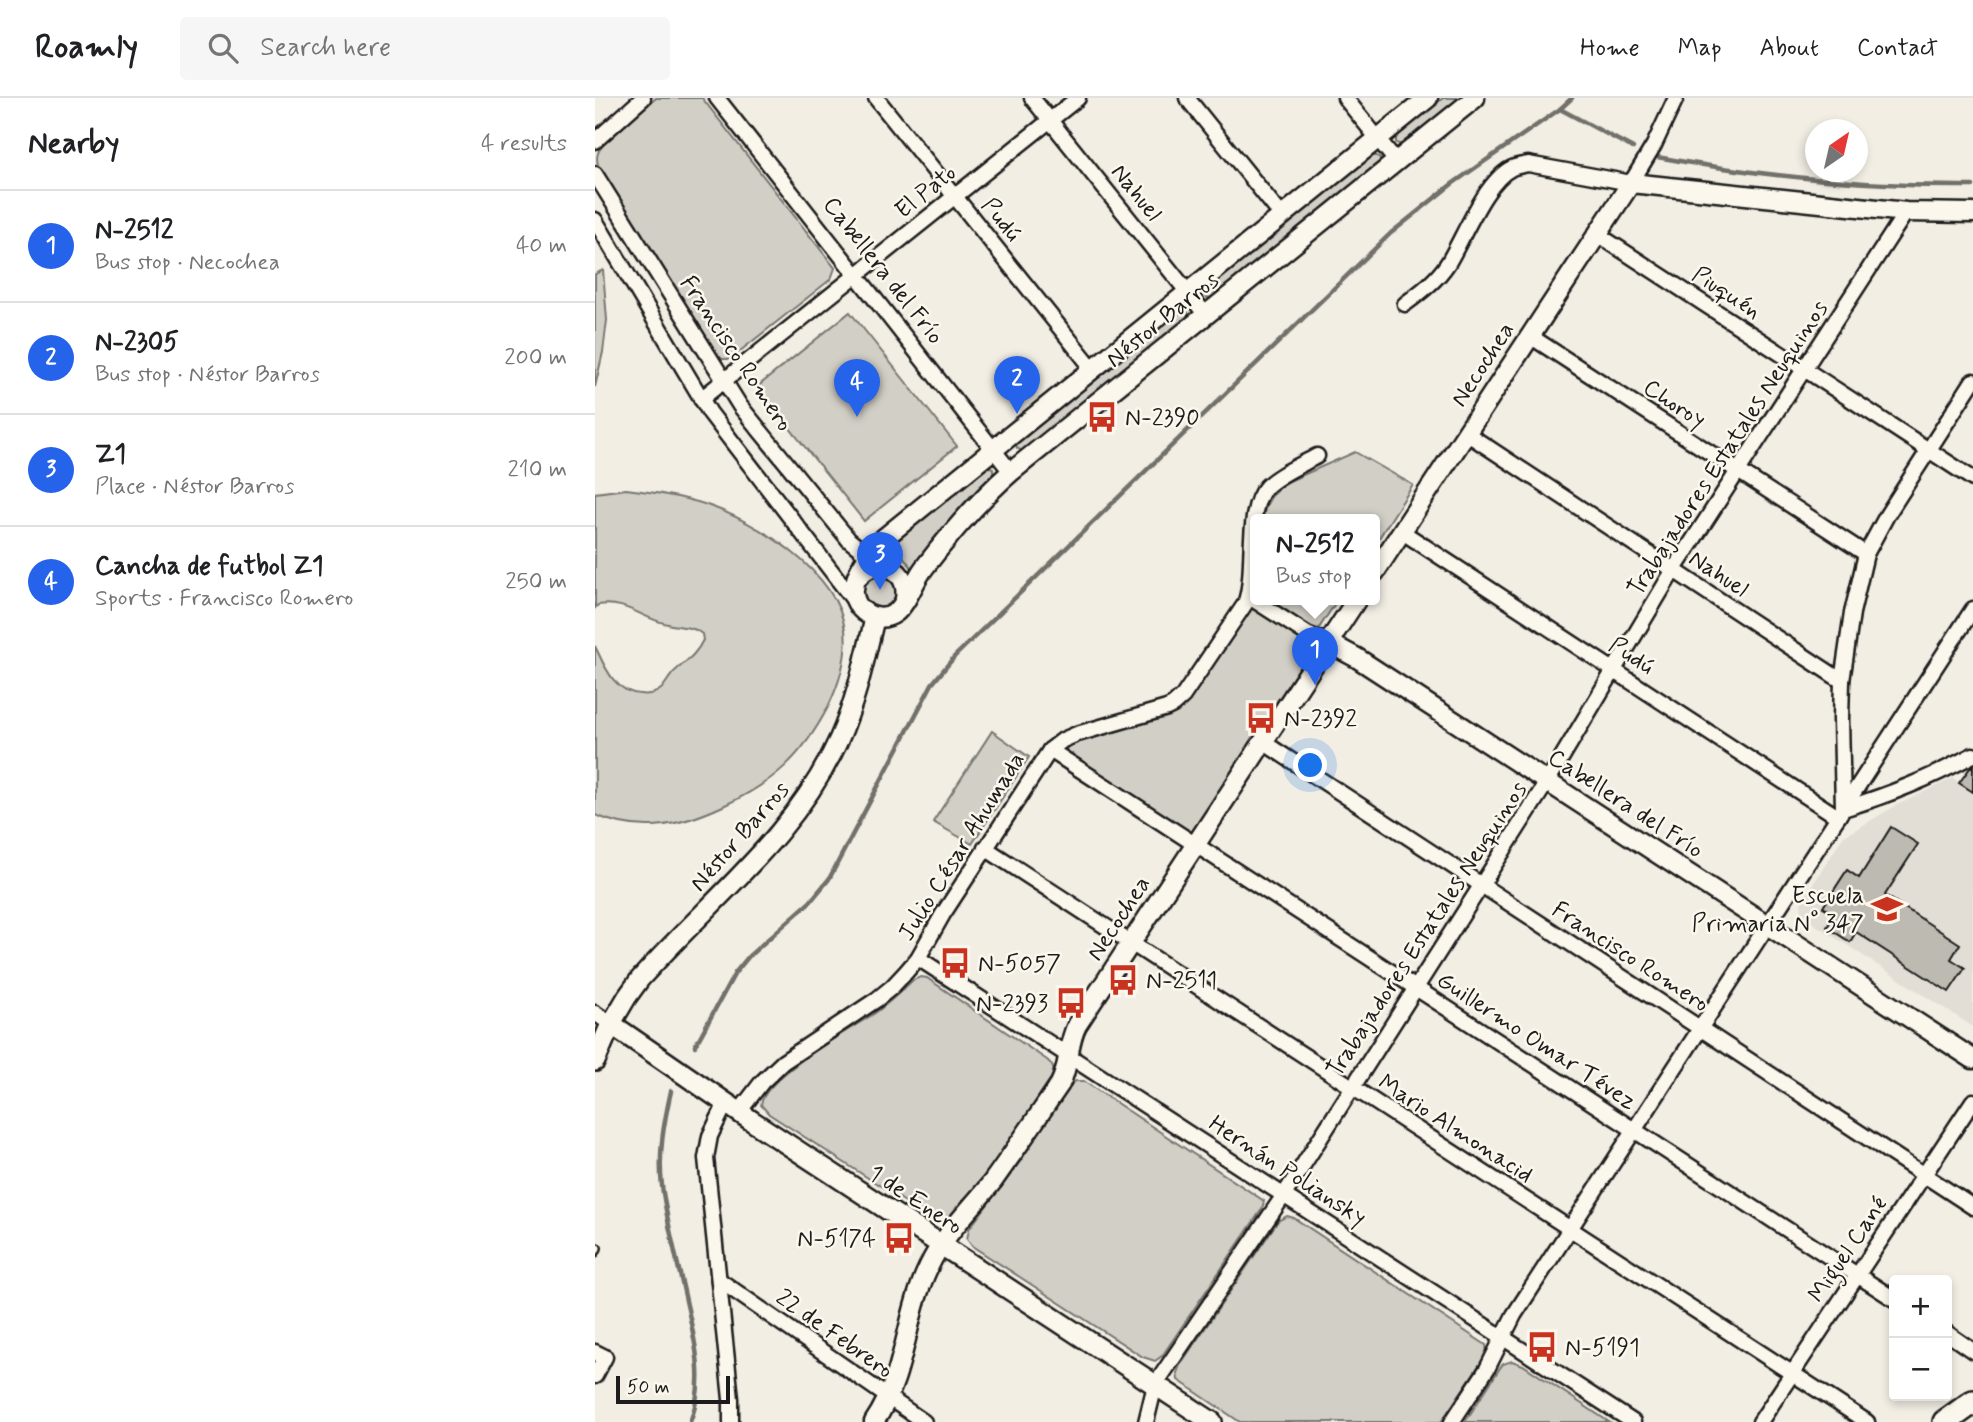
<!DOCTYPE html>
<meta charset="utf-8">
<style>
body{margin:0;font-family:Mynerve,sans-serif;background:#f6f6f6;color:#202124}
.controls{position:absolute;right:21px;bottom:21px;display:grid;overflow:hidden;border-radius:7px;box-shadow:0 4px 10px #0003}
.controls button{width:63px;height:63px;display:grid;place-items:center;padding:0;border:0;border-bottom:2px solid #e0e0e0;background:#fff;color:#202124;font:35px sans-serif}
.compass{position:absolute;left:1210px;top:21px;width:63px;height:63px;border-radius:50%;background:#fff;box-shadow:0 4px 10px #0003;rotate:34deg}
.scale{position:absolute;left:21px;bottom:18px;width:114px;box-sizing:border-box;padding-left:7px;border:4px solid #1c1c1c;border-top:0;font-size:19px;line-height:24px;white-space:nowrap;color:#1c1c1c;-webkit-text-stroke:5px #fbf7ec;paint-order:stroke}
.you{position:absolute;left:716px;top:668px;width:24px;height:24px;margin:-18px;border:5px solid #fff;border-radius:50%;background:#1a73e8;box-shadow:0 0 0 10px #1a73e833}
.badge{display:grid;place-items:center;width:46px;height:46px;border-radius:50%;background:#2563eb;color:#fff;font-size:23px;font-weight:700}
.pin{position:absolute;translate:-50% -58px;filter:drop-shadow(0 2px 4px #0008)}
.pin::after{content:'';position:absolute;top:37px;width:24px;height:21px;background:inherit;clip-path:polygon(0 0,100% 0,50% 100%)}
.popup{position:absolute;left:655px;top:416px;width:130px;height:91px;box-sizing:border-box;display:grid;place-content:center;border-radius:7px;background:#fff;filter:drop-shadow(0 2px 5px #0005);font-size:23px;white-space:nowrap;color:#757577}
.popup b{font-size:26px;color:#202124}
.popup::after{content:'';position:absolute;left:50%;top:100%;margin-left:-14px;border:14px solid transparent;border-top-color:#fff}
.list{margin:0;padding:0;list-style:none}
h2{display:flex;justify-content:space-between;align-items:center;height:91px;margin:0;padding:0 28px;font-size:30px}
h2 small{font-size:23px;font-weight:400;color:#757577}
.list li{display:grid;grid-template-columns:46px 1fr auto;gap:21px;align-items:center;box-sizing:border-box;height:112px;padding:0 28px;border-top:2px solid #e0e0e0}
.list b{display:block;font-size:26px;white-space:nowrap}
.list p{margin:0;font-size:23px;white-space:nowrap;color:#757577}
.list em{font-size:23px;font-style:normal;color:#757577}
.icon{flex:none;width:38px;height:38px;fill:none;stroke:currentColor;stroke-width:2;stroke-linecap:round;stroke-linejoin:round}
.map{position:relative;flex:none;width:1378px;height:1324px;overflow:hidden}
header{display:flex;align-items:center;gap:42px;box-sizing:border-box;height:98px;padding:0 35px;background:#fff;border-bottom:2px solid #e0e0e0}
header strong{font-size:33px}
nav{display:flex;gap:38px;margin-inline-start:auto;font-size:24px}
.search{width:490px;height:63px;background:#f6f6f6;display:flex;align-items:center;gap:18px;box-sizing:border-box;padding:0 24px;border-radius:7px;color:#757577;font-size:26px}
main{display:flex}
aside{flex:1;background:#fff}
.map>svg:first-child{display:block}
.built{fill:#e2ded5}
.green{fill:#d2cfc6;stroke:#777671;stroke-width:2}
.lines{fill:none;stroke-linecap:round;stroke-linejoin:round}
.stream{stroke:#716f6b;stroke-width:4.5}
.building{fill:#bdbab1;stroke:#1c1c1c;stroke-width:2}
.service-casing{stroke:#1c1c1c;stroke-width:12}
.minor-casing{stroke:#1c1c1c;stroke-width:19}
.tertiary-casing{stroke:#1c1c1c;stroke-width:23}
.secondary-casing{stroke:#1c1c1c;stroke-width:24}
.primary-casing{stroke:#1c1c1c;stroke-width:28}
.service{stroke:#fbf7ec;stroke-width:7}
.minor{stroke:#fbf7ec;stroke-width:14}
.tertiary{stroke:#fbf7ec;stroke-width:18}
.secondary{stroke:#fbf7ec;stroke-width:19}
.primary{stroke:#fbf7ec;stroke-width:23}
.labels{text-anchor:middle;stroke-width:5;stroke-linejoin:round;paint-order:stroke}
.street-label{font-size:24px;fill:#1c1c1c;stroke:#fbf7ec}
.poi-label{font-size:24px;fill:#1c1c1c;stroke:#fbf7ec;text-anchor:start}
</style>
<header>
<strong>Roamly</strong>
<div class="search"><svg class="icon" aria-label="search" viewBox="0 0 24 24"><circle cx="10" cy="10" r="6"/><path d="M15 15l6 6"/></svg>Search here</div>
<nav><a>Home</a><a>Map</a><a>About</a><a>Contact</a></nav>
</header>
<main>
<aside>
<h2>Nearby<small>4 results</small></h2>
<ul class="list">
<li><span class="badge">1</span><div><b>N-2512</b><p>Bus stop · Necochea</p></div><em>40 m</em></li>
<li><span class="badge">2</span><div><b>N-2305</b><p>Bus stop · Néstor Barros</p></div><em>200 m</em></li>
<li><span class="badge">3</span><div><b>Z1</b><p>Place · Néstor Barros</p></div><em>210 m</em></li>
<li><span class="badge">4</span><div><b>Cancha de futbol Z1</b><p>Sports · Francisco Romero</p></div><em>250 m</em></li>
</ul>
</aside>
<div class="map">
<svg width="1378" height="1324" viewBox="0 0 1378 1324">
<rect width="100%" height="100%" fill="#f2eee4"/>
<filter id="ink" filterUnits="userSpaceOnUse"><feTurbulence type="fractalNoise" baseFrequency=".0143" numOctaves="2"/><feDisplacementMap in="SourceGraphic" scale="14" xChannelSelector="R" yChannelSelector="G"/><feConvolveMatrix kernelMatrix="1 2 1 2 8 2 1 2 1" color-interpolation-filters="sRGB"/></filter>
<g filter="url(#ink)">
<polygon class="built" points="1378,665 1378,929 1207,818 1206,805 1248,739 1302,707 1358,680 1364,685"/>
<g class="green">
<path d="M61 0H107L240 170 236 181 135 261H127L121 255 3 67C1 59 2 54 8 47Z"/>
<polygon points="848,0 865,0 807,47 801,45 801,39"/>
<polygon points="777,58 782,58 785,60 784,67 619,199 612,200 610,195 612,191"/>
<polygon points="8,172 12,222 8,254 0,289 0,176"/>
<polygon points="585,212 590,212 593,214 592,221 430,351 427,353 422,350 421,345 423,343"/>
<polygon points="255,214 362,348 269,423 162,289"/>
<path d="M760 354 818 387 780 446V421H668C670 404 678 393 692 384Z"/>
<polygon points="392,368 398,370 398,377 317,470 306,456 293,447"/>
<path d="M31 391C58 394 84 398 109 406 161 423 242 473 250 532 253 558 244 586 233 609 207 659 178 685 128 708 83 729 46 736 0 717V548C10 569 19 594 45 596 52 597 60 596 66 591 71 586 74 579 79 574 91 563 101 557 108 542L107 536 101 532C92 528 83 529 73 526 48 521 30 502 3 507L0 510V395Z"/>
<circle cx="285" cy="493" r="18"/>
<polygon points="672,501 743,501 722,533"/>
<polygon points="655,507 720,549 595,738 471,656 471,645 585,611"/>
<polygon points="397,633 434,659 377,746 338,724"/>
<path d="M326 879 332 880 452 962C459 968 460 973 456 980L399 1067 358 1118C351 1126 344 1125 335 1120L174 1016 166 1007C168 980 254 932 277 917 292 907 305 894 318 882Z"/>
<polygon points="481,983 489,983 493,986 669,1103 667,1111 567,1258 560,1263 548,1259 377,1148 372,1141 374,1131 425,1064 475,987"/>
<polygon points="692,1118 699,1120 891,1247 892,1254 889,1260 846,1324 645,1324 583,1282 582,1275 585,1267 683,1123"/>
<polygon points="917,1263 928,1267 1014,1324 870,1324 905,1270 908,1266"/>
</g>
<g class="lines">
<g class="stream">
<polyline points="965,11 1038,50"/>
<path d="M1062 59C1165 78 1272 89 1378 88"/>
<polyline points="100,948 140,875 154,858 215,804 234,781 337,586 360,558 796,135 857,86 965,11 977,0"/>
<path d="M76 993C69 1024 63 1056 67 1088 72 1125 82 1162 90 1198 99 1240 112 1282 95 1324"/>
</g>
</g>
<g class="building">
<polygon points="1378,668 1378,694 1364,685 1375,670"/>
<polygon points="1296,729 1323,746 1290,797 1365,846 1356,861 1370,870 1354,894 1261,834 1255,844 1232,829 1240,816 1228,809 1252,772 1264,780"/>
</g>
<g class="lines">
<defs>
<polyline id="service" points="0,1154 2,1150"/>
<g id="minor">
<polyline points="122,0 416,374"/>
<polyline points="281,0 498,271"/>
<polyline points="437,0 611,217"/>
<polyline points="592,0 687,118"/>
<polyline points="750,0 801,63"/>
<polyline points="0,43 48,0"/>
<polyline points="0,76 145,308 254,442 269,454 283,463"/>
<polyline points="0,122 115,315 261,505"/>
<polyline points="1002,136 1378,381"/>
<path d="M810 206C826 194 842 182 853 165 869 139 890 83 917 70 921 68 928 67 933 66L1036 85 1059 47 1081 0"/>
<polyline points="935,238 1271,456"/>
<path d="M1378 283 1292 417 1271 456 1257 515 1247 583 1246 621 1248 711C1297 696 1333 681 1378 657"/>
<polyline points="106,301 483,0"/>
<polyline points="871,335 1247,583"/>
<polyline points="806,433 1243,719"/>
<polyline points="653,498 712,536 734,545"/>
<polyline points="668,644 1378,1109"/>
<polyline points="455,652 1299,1201"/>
<polyline points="390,750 1272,1324"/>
<polyline points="323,860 1038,1324"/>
<polyline points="0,915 16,926"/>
<polyline points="131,1005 115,1038 111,1060 136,1301 136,1324"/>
<path d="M144 1014 167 984 188 964 281 902 297 889 311 874 323 860 348 816 455 652 468 642 482 636 572 610 578 607 588 598 650 506C662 475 649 412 671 389 684 376 706 367 722 358"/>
<polyline points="124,1182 329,1324"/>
<polyline points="1352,1235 1378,1253"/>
<polyline points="0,1254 10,1259 0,1278"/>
<polyline points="551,1324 560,1287 689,1097 952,684 1078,473 1311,114"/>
<polyline points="857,1324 892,1271 919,1217 1378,511"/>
<polyline points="1165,1324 1378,1003"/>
</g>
<g id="tertiary">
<path d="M833 0 289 440C276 453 261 472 259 491 257 512 282 528 300 515 312 506 319 483 329 470 355 436 384 402 416 374L880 0"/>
<polyline points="780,474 1036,85 1311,114 1378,115"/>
<path d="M264 478C284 456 315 472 310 501"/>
<polyline points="734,545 762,560 1378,961"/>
<path d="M16 926 32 899 45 881C114 803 200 739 244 641 261 603 270 560 280 519"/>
<path d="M279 1324C312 1276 309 1219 334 1168 349 1136 376 1111 398 1083 421 1051 443 1018 465 986 475 967 472 946 482 927L762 501"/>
</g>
<polyline id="secondary" points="0,963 16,926 157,1023 617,1324"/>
<polyline id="primary" points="1350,1324 1378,1304"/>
</defs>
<use href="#service" class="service-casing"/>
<use href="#minor" class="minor-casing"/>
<use href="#tertiary" class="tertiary-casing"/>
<use href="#secondary" class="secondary-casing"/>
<use href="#primary" class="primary-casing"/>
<use href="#service" class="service"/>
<use href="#minor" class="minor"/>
<use href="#tertiary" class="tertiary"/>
<use href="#secondary" class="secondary"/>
<use href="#primary" class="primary"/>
</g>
</g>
<defs>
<symbol id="bus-bare" viewBox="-9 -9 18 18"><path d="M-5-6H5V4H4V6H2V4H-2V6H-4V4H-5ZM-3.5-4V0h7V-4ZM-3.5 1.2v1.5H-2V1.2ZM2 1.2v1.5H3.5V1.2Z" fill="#c8321e" stroke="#fbf7ec" stroke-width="2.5" paint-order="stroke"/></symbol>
<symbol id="school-bare" viewBox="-9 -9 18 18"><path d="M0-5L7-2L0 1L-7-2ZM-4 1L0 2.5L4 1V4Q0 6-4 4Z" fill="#c8321e" stroke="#fbf7ec" stroke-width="2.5" paint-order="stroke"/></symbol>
</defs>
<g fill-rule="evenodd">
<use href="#bus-bare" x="485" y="297" width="44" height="44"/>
<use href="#bus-bare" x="644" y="598" width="44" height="44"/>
<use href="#school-bare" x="1270" y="789" width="44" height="44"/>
<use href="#bus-bare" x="338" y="843" width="44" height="44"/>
<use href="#bus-bare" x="506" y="860" width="44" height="44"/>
<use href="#bus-bare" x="454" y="883" width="44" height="44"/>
<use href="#bus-bare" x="282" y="1118" width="44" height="44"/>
<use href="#bus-bare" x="925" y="1227" width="44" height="44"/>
</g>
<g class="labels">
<g class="street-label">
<text transform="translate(330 93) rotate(-39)" y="8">El Pato</text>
<text transform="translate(542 94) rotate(51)" y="8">Nahuel</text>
<text transform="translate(407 121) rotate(51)" y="8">Pudú</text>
<text transform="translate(289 172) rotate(52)" y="8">Cabellera del Frío</text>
<text transform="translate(1132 194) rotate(33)" y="8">Piuquén</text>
<text transform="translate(567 221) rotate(-39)" y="8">Néstor Barros</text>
<text transform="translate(142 255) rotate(56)" y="8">Francisco Romero</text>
<text transform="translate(887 266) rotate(-57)" y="8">Necochea</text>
<text transform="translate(1080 305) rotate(33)" y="8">Choroy</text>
<text transform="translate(1132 350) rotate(-57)" y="8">Trabajadores Estatales Neuquinos</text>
<text transform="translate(1124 475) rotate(33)" y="8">Nahuel</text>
<text transform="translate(1037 557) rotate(33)" y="8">Pudú</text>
<text transform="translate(1031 705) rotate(33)" y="8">Cabellera del Frío</text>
<text transform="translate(144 738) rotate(-49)" y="8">Néstor Barros</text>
<text transform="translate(366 748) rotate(-58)" y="8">Julio César Ahumada</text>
<text transform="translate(523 820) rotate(-57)" y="8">Necochea</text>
<text transform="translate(831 831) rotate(-57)" y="8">Trabajadores Estatales Neuquinos</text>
<text transform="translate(1036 858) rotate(33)" y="8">Francisco Romero</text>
<text transform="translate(942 942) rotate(33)" y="8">Guillermo Omar Tévez</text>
<text transform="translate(861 1030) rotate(33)" y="8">Mario Almonacid</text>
<text transform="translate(693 1072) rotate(33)" y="8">Hernán Poliansky</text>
<text transform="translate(321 1101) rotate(33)" y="8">1 de Enero</text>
<text transform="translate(1252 1151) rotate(-56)" y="8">Miguel Cané</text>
<text transform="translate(240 1235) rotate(35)" y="8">22 de Febrero</text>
</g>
<g class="poi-label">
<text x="530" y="327">N-2390</text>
<text x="689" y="628">N-2392</text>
<text x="1269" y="805" text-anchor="end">Escuela<tspan x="1269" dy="28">Primaria N° 347</tspan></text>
<text x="383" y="873">N-5057</text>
<text x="551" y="890">N-2511</text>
<text x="453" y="913" text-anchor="end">N-2393</text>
<text x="281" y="1148" text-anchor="end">N-5174</text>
<text x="970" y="1257">N-5191</text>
</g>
</g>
</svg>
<div class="controls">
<button>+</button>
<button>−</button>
</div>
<svg class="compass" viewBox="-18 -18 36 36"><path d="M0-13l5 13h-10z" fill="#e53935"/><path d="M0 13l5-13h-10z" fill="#757577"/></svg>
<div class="scale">50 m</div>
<div class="you"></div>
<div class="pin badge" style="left:720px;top:587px">1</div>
<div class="popup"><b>N-2512</b>Bus stop</div>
<div class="pin badge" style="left:422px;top:316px">2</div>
<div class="pin badge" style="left:285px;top:492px">3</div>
<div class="pin badge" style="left:262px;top:319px">4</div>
</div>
</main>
